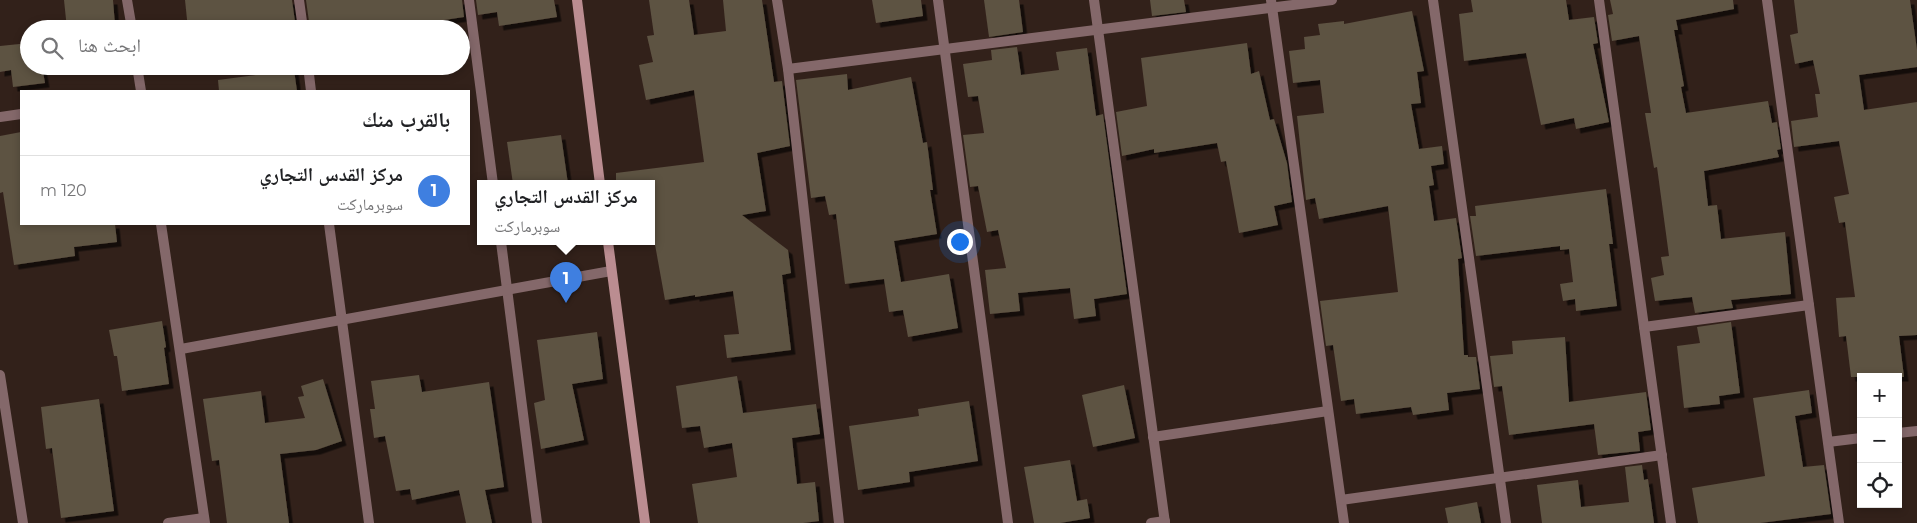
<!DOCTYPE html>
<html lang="ar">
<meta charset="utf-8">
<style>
body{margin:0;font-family:Montserrat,"Noto Naskh Arabic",sans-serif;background:#f6f6f6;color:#202124;direction:rtl}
.controls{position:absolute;right:15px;bottom:15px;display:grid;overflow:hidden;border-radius:0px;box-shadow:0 2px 8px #0003}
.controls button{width:45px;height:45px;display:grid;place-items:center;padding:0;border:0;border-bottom:1px solid #e0e0e0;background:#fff;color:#202124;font:25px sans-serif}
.you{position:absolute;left:959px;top:241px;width:18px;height:18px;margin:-12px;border:4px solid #fff;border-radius:50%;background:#1a73e8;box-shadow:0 0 0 8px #1a73e833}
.badge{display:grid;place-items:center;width:32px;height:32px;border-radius:50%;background:#0b8043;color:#fff;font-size:16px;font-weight:700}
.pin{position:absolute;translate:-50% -41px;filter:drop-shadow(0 1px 2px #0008)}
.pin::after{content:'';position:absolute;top:26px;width:18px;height:15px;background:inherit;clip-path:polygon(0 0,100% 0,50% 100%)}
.popup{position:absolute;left:477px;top:180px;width:178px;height:65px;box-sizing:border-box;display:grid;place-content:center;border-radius:0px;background:#fff;filter:drop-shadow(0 1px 4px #0005);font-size:16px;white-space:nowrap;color:#757577}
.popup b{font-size:19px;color:#202124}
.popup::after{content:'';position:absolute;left:50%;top:100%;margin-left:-10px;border:10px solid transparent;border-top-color:#fff}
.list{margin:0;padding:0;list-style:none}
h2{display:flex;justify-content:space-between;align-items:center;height:65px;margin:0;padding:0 20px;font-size:21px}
h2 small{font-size:16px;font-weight:400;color:#757577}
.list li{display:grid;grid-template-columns:32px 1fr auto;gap:15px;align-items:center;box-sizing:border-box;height:70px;padding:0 20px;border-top:1px solid #e0e0e0}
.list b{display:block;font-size:19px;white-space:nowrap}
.list p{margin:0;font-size:16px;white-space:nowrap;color:#757577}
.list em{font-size:16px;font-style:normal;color:#757577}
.icon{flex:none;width:28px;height:28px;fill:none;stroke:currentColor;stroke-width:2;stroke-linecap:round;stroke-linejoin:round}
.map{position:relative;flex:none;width:1917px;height:523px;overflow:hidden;direction:ltr}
.search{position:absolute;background:#fff;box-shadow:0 2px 8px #0003;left:20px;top:20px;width:450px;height:55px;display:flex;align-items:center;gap:12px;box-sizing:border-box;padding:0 18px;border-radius:28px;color:#757577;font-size:19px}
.panel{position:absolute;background:#fff;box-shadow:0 2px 8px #0003;left:20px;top:90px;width:450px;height:135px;border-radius:0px;direction:rtl}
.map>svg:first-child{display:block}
.building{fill:#5d5242;filter:url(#shadow)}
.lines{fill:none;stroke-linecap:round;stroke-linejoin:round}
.street{stroke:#84686a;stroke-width:10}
.secondary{stroke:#bb8d91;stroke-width:10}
</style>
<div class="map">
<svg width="1917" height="523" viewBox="0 0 1917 523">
<defs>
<filter id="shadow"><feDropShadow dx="4.5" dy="4.5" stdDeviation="0" flood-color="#0009"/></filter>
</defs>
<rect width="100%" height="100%" fill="#32211a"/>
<g class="building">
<polygon points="64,0 113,0 115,25 112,25 113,29 67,29"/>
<polygon points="185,0 292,0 296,29 188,29"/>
<polygon points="306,0 462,0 464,17 444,20 445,29 310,29"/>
<polygon points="476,0 554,0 557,17 499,26 497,12 478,15"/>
<polygon points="649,0 689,0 694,35 726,31 723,0 762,0 774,82 782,81 790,146 757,153 766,211 742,215 788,250 791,273 782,275 791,350 727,358 724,335 739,334 733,291 695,297 695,295 665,300 654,239 651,239 651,184 616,184 616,173 704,162 694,90 646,100 639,65 653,62 647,36 654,35"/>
<polygon points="872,0 921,0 923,16 876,23"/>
<polygon points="984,0 1019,0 1023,32 989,37"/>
<polygon points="1150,0 1184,0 1186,12 1152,16"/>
<polygon points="1471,0 1566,0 1569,20 1594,17 1598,43 1593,44 1609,122 1576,129 1574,118 1541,125 1526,53 1464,61 1459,14 1473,12"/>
<polygon points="1610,0 1733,0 1734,9 1676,20 1678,30 1674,30 1684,86 1681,87 1686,113 1768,101 1772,123 1777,122 1781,149 1777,150 1779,157 1704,171 1708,206 1717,205 1721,239 1785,232 1791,294 1731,300 1733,308 1695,313 1692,297 1655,301 1651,278 1664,275 1661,257 1669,256 1657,167 1654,168 1645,113 1651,113 1639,36 1612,41 1608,15 1613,14"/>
<polygon points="1794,0 1910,0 1917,50 1917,67 1859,75 1864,110 1917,102 1917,335 1899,336 1904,377 1851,377 1846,336 1839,337 1836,298 1855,297 1845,222 1839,223 1834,197 1849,194 1839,141 1794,147 1791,121 1818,117 1815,94 1820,94 1813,60 1795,64 1790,35 1798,33"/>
<polygon points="1412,11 1424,71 1417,72 1421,103 1411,104 1419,149 1442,146 1444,164 1431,166 1434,185 1429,186 1434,221 1456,218 1462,258 1458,259 1464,355 1468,355 1468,357 1476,357 1480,389 1447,393 1449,410 1413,415 1411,407 1356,414 1354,399 1341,401 1333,345 1326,346 1320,301 1398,292 1388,206 1319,219 1315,198 1306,200 1297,116 1324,113 1320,80 1293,83 1289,51 1305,49 1304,37 1320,35 1318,24 1344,21 1344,24"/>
<polygon points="29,43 29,66 42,66 45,83 13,87 11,70 0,72 0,46"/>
<polygon points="1247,43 1251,74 1259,71 1270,120 1274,119 1287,163 1292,202 1274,206 1278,225 1239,233 1226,161 1221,162 1217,143 1154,153 1154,149 1122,156 1116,112 1147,106 1141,58"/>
<polygon points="1017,47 1021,75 1059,70 1056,52 1087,48 1096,116 1103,114 1127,294 1094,299 1096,316 1074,319 1070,288 1018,293 1020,311 990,314 985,270 1006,268 998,230 987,232 978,186 970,187 963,135 984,133 978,96 968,97 963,64 992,60 991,50"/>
<polygon points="294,70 297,91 219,91 218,80"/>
<polygon points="847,74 848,90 911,77 923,143 927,142 933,190 930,190 937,234 894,241 901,282 949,274 958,328 908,337 903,310 889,312 884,279 845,284 836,214 829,215 825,196 811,198 796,80"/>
<polygon points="21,132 21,224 115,224 117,242 74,247 75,256 14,265 3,192 0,193 0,136"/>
<polygon points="561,135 568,184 513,184 507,142"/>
<polygon points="1606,189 1613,244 1609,244 1617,306 1576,311 1575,299 1563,301 1560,284 1573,282 1569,249 1560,250 1560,246 1476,256 1470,216 1476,216 1475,206"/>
<polygon points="162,321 166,347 164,348 169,384 122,391 117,356 114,356 109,330"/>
<polygon points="1731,322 1740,393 1719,396 1720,404 1684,408 1677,346 1700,343 1697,327"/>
<polygon points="597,332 603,379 572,384 584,440 541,449 534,403 545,400 537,340"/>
<polygon points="1565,337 1569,402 1646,392 1651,430 1638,432 1640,451 1598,455 1594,424 1509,435 1502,386 1494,387 1490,356 1513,354 1512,341"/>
<polygon points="419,375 422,392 489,382 504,487 485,490 492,523 466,523 459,490 412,500 410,489 396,491 385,436 374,438 370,409 375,409 371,381"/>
<polygon points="737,376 743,413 816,404 820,434 792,438 797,484 815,482 819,521 803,523 698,523 692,484 737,477 732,443 704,448 700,426 682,428 676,386"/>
<polygon points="323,379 342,441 316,450 280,454 289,523 227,523 219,460 212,461 203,399 261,391 265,423 305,418 298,397 304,396 301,386"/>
<polygon points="1124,385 1135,438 1093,447 1082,395"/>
<polygon points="1809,390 1812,413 1795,416 1803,467 1824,465 1831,514 1760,523 1698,523 1692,488 1765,476 1753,398"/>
<polygon points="99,399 114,511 61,518 52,448 46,449 41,407"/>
<polygon points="969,401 978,461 909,472 910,482 858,490 849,426 919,416 918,409"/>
<polygon points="1070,460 1077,501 1087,499 1090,518 1060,523 1034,523 1024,467"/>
<polygon points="1642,465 1644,480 1648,479 1654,523 1542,523 1537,485 1578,480 1581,507 1629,502 1625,467"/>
<polygon points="1477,502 1481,523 1448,523 1445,508"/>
</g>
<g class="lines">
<g class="street">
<polyline points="127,0 132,29"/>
<polyline points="299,0 303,29"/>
<polyline points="469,0 493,184"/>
<polyline points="777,0 788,69 839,523"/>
<polyline points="938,0 1008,523"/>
<polyline points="1094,0 1165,523"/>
<polyline points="1271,0 1344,523"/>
<polyline points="1433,0 1506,523"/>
<polyline points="1599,0 1671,523"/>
<polyline points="1767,0 1839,523"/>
<polyline points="137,66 141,91"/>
<polyline points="308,66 311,91"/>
<polyline points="788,69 1332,0"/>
<polyline points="0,117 21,114"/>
<polyline points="161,224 205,523"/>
<polyline points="329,224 369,523"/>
<polyline points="501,242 537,523"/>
<polyline points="1644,327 1809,305"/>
<polyline points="181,349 611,271"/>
<polyline points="0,375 23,523"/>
<polyline points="1898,433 1917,431"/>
<polyline points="1153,437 1328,411"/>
<polyline points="1828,442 1861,438"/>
<polyline points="1341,500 1662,455"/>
<polyline points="168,523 204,518"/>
<polyline points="1151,523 1165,521"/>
</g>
<g class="secondary">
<polyline points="577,0 600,184"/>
<polyline points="608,242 645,523"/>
</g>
</g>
</svg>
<div class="controls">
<button>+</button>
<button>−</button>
<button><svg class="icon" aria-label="locate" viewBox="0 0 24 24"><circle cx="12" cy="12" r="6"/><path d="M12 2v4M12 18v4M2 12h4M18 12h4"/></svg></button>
</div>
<div class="you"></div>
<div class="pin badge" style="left:566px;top:303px;background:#3f7fe0">1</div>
<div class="popup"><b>مركز القدس التجاري</b>سوبرماركت</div>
<div class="search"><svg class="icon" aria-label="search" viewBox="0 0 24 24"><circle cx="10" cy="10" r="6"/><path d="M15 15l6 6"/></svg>ابحث هنا</div>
<section class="panel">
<h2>بالقرب منك<small></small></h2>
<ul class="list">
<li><span class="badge" style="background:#3f7fe0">1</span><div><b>مركز القدس التجاري</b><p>سوبرماركت</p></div><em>120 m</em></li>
</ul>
</section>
</div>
